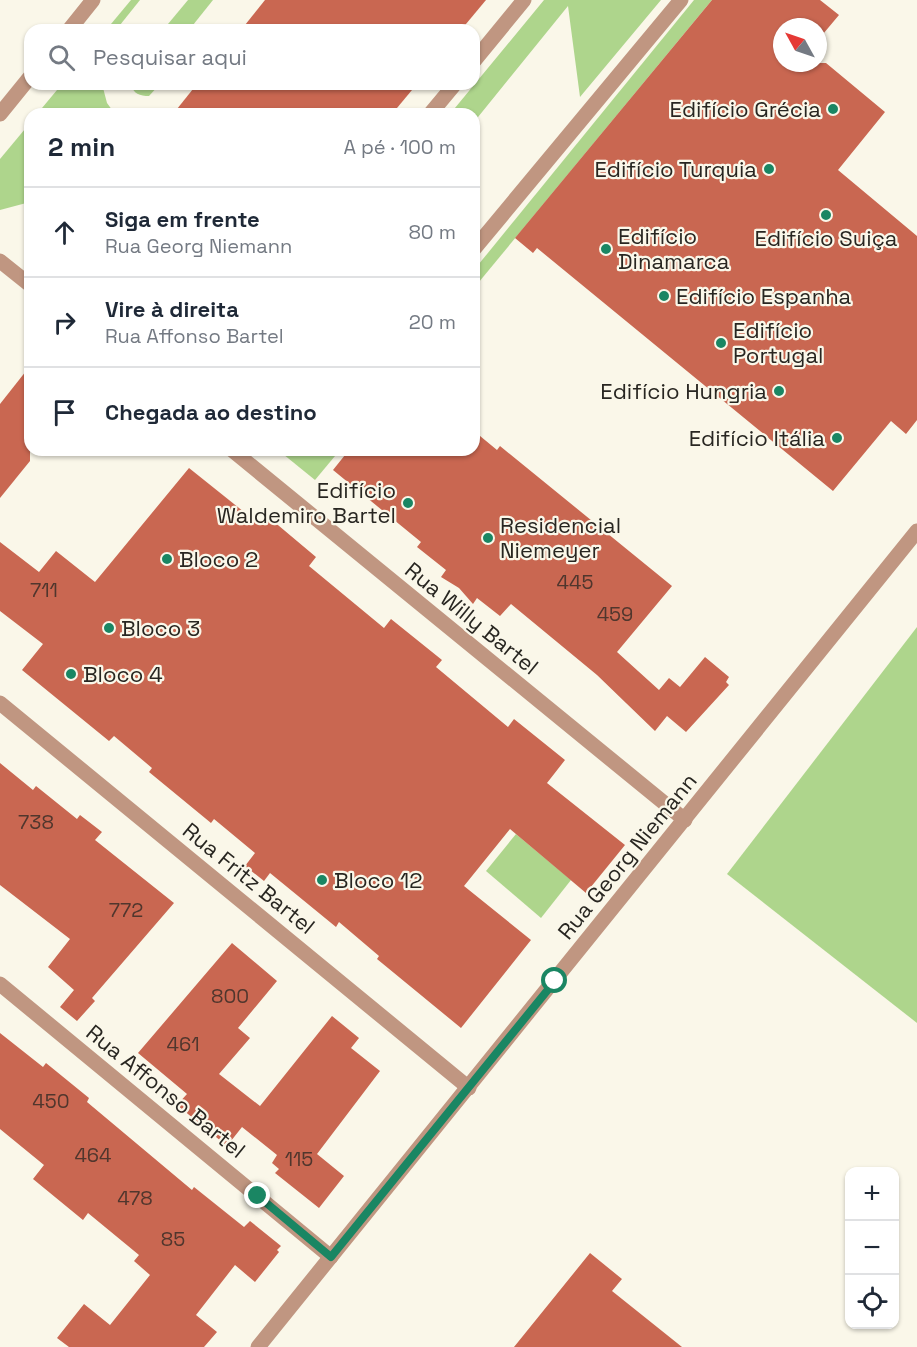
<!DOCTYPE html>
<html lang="pt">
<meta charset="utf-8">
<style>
body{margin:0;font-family:"Space Grotesk",sans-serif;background:#f2f2f3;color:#1f2937}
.controls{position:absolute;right:18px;bottom:18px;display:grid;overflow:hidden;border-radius:12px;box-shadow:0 2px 4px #0004}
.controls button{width:54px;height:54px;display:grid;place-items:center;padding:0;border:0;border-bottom:2px solid #e0e1e3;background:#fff;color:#1f2937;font:30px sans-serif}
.compass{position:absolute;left:773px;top:18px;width:54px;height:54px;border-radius:50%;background:#fff;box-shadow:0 2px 4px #0004;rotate:310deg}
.stop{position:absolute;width:18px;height:18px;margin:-14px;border:4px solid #1a8663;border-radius:50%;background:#fff}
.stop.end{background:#1a8663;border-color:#fff;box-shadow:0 2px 6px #0008}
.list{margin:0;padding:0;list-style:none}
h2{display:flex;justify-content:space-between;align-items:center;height:78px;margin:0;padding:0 24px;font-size:26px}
h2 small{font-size:20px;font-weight:400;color:#747a83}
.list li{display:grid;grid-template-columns:39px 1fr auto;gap:18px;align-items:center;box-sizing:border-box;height:90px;padding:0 24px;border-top:2px solid #e0e1e3}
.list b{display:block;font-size:22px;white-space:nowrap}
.list p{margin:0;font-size:20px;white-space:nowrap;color:#747a83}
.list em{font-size:20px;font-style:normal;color:#747a83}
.icon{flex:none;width:33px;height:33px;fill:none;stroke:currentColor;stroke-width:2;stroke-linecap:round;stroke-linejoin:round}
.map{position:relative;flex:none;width:917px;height:1347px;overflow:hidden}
.search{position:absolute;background:#fff;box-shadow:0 2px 4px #0004;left:24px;top:24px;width:456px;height:66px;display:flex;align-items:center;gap:15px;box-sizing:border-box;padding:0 21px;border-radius:18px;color:#747a83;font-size:22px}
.panel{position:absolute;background:#fff;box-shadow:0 2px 4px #0004;left:24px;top:108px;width:456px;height:348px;border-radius:18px}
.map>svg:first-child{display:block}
.green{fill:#aed58c}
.building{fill:#c96751}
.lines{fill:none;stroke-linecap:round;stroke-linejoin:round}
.service{stroke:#c09681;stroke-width:15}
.minor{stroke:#c09681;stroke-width:15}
.route{stroke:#1a8663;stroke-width:8}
.poi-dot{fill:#1a8663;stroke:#faf7e9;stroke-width:2}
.labels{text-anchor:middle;stroke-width:4.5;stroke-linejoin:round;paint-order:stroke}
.number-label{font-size:20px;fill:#50362d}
.poi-label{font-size:22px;fill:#282621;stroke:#faf7e9;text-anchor:start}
.street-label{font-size:22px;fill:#282621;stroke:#faf7e9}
</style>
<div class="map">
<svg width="917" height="1347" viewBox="0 0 917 1347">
<rect width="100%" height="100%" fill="#faf7e9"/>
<g class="green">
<polygon points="131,0 140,0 116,30 106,30"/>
<polygon points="188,0 213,0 189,30 163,30"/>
<polygon points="544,0 661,0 580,97 568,6 474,122 474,114 450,114"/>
<polygon points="694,0 712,0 474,288 474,270"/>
<polygon points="62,84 102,84 107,103 115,114 37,114"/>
<path d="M131 84H159V85L149 96C140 96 133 94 131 84Z"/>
<polygon points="30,123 30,202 0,210 0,159"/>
<polygon points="278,450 340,450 315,480"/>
<polygon points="917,627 917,1023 727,874"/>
<polygon points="516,834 571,880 541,918 486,871"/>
</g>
<g class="building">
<polygon points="265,0 486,0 461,30 241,30"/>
<polygon points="712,0 820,0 839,15 818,40 818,27 782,27 782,63 826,63 885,112 838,170 917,236 917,420 906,434 891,421 833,491 537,248 533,253 515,238"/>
<polygon points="197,84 417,84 392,114 173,114"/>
<polygon points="30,366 30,461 0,498 0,404"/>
<polygon points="474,431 497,450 500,446 672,586 617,652 659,690 669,678 680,687 705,657 729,677 726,682 729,685 686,732 667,716 655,731 597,675 511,604 500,616 477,598 473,604 459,588 441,577 446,570 417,547 421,542 333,470 349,450 474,450"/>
<polygon points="189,468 259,524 266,515 316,557 309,566 384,628 391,619 442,660 436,667 508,727 514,719 565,760 547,783 625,845 586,893 510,829 464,886 531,940 461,1028 377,959 379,956 339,922 336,927 270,873 264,881 245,866 255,853 214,819 211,823 149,772 152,768 114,736 109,741 22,670 43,644 0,611 0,542 39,572 56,551 95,582"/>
<polygon points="0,763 33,790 36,786 77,819 80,815 102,832 95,840 174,903 92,998 95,1001 77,1021 60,1007 74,990 48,967 70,939 0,885"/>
<polygon points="232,943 277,981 238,1028 250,1038 219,1074 260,1106 332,1016 359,1038 351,1048 380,1071 317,1154 344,1176 319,1208 275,1173 279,1169 272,1163 277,1155 242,1127 227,1146 177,1105 187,1094 138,1053"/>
<polygon points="0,1033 43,1067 46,1063 89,1098 87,1102 192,1190 194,1187 244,1227 250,1221 281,1246 277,1250 279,1252 255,1282 235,1265 196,1315 217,1332 204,1347 69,1347 57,1338 84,1304 110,1325 150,1275 134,1261 139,1255 88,1213 83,1220 33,1179 44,1165 0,1129"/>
<polygon points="590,1253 622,1279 612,1291 682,1347 514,1347"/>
</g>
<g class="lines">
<g class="service">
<polyline points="474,61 524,0"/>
<polyline points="430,114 455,84"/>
<polyline points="474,249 681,0"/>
</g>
<g class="minor">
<polyline points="69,30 93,0"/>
<polyline points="0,114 30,77"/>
<polyline points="0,261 30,285"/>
<polyline points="232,450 685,820"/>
<polyline points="0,703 469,1088"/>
<polyline points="0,984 331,1257"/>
<polyline points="258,1347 917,531"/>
</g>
</g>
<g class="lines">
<polyline class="route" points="258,1196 331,1257 555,981"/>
</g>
<g class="poi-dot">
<circle cx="833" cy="109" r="6"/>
<circle cx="769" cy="169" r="6"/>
<circle cx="826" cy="215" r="6"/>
<circle cx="606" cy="249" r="6"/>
<circle cx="664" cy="296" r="6"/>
<circle cx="721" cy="343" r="6"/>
<circle cx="779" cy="391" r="6"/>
<circle cx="837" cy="438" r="6"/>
<circle cx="408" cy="503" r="6"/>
<circle cx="488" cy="538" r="6"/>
<circle cx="167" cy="559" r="6"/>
<circle cx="109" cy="628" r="6"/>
<circle cx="71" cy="674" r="6"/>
<circle cx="322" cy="880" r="6"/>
</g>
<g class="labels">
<g class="number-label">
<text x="575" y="589">445</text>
<text x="44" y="597">711</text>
<text x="615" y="621">459</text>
<text x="36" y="829">738</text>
<text x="126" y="917">772</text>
<text x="230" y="1003">800</text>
<text x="183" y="1051">461</text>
<text x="51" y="1108">450</text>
<text x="93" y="1162">464</text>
<text x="299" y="1166">115</text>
<text x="135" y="1205">478</text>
<text x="173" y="1246">85</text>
</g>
<g class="poi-label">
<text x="821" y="117" text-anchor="end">Edifício Grécia</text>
<text x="757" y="177" text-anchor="end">Edifício Turquia</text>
<text x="618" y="244">Edifício<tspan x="618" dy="25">Dinamarca</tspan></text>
<text x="826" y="246" text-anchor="middle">Edifício Suiça</text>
<text x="676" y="304">Edifício Espanha</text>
<text x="733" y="338">Edifício<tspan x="733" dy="25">Portugal</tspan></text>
<text x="767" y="399" text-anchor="end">Edifício Hungria</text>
<text x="825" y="446" text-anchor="end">Edifício Itália</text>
<text x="396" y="498" text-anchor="end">Edifício<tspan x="396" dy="25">Waldemiro Bartel</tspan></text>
<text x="500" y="533">Residencial<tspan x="500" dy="25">Niemeyer</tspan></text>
<text x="179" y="567">Bloco 2</text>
<text x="121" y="636">Bloco 3</text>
<text x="83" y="682">Bloco 4</text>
<text x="334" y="888">Bloco 12</text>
</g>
<g class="street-label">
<text transform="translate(472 618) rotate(39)" y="8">Rua Willy Bartel</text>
<text transform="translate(627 856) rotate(-51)" y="8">Rua Georg Niemann</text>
<text transform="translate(249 878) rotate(39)" y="8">Rua Fritz Bartel</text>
<text transform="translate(166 1091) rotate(39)" y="8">Rua Affonso Bartel</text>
</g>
</g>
</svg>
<div class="controls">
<button>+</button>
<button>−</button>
<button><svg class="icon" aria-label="locate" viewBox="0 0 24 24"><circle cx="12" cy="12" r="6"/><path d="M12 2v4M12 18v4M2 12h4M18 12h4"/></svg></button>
</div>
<svg class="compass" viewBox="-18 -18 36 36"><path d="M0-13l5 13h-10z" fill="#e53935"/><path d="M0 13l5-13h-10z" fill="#747a83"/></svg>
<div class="stop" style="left:555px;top:981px"></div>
<div class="stop end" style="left:258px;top:1196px"></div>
<div class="search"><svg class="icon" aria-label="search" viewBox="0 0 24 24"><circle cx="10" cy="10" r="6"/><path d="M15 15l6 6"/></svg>Pesquisar aqui</div>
<section class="panel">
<h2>2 min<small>A pé · 100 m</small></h2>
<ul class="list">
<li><svg class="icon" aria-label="ahead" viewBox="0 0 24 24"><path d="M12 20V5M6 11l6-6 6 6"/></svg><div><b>Siga em frente</b><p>Rua Georg Niemann</p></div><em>80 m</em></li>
<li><svg class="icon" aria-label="right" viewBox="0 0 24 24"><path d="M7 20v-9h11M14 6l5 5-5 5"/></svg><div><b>Vire à direita</b><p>Rua Affonso Bartel</p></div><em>20 m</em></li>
<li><svg class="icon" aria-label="arrive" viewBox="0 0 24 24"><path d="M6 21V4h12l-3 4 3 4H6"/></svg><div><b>Chegada ao destino</b></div></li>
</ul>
</section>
</div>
